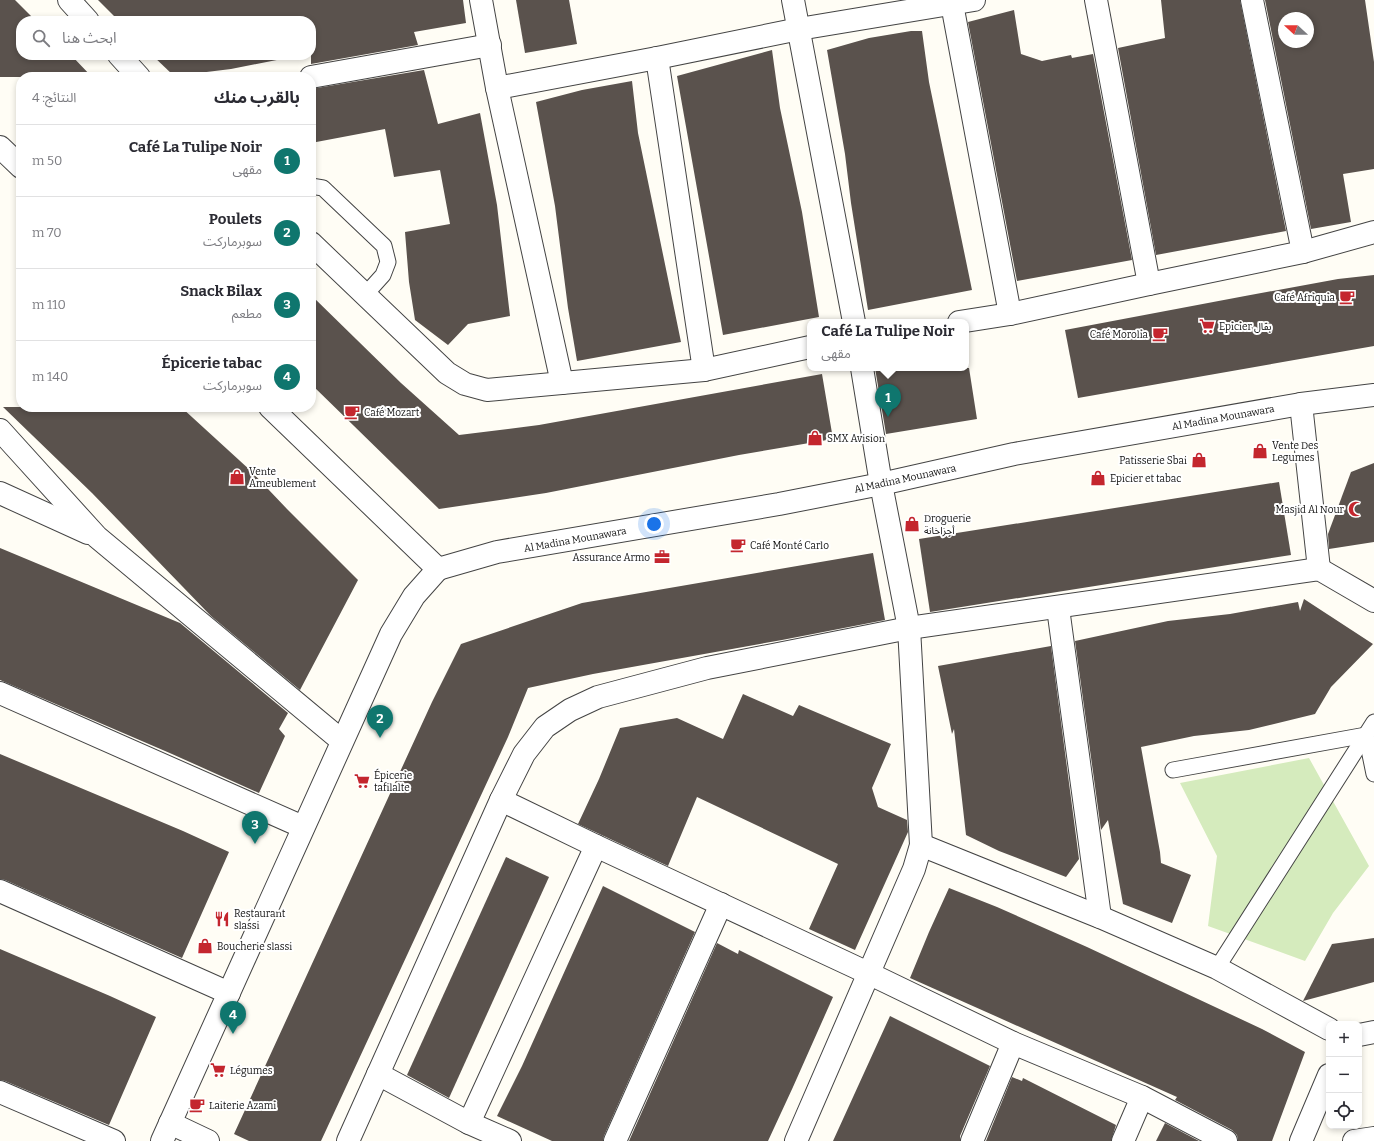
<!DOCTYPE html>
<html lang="ar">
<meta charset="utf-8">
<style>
body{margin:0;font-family:Bitter,"Noto Sans Arabic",serif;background:#f7f7f7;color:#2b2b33;direction:rtl}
.controls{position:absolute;right:12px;bottom:12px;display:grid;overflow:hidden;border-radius:8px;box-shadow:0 2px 6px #0003}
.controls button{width:36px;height:36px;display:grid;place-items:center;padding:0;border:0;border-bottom:1px solid #e1e1e2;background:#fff;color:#2b2b33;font:20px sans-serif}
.compass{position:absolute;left:1278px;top:12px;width:36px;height:36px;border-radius:50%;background:#fff;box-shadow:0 2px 6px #0003;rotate:291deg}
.you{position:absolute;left:654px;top:524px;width:14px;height:14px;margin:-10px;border:3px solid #fff;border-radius:50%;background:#1a73e8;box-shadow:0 0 0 6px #1a73e833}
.badge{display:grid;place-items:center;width:26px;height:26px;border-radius:50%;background:#0f766e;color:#fff;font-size:13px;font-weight:700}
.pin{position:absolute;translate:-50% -33px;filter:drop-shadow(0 1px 2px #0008)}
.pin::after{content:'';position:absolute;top:21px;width:14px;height:12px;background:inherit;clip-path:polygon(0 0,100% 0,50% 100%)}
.popup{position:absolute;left:807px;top:319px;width:162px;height:52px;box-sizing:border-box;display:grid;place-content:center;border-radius:8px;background:#fff;filter:drop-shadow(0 1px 3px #0005);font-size:13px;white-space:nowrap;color:#7c7c81}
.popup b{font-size:15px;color:#2b2b33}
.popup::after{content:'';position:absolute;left:50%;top:100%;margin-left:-8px;border:8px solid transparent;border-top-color:#fff}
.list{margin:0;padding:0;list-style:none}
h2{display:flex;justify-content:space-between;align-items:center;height:52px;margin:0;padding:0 16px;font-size:17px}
h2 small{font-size:13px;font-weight:400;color:#7c7c81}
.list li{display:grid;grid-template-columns:26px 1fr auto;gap:12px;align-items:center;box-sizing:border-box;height:72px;padding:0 16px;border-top:1px solid #e1e1e2}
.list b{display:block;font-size:15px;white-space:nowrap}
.list p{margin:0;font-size:13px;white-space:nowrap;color:#7c7c81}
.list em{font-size:13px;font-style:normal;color:#7c7c81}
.icon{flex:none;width:22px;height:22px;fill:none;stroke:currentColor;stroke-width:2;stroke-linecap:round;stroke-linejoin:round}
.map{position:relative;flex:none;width:1374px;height:1141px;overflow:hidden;direction:ltr}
.search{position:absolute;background:#fff;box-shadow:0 2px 6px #0003;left:16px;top:16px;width:300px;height:44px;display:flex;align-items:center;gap:10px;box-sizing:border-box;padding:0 14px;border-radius:16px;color:#7c7c81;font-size:15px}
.panel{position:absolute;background:#fff;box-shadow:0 2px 6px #0003;left:16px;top:72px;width:300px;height:340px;border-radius:16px;direction:rtl}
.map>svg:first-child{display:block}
.green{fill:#d5ebbd}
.building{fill:#5a524d;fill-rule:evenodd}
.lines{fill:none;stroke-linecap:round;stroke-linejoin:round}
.service-casing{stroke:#444;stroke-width:17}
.minor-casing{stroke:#444;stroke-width:24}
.service{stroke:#fff;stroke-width:15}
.minor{stroke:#fff;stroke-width:22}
.labels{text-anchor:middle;stroke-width:4;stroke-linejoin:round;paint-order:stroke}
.poi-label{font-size:10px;fill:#111;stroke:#fff;text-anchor:start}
.street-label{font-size:10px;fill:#111;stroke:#fff}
</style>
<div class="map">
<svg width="1374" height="1141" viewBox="0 0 1374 1141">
<rect width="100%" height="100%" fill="#fffdf5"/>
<polygon class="green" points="1309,758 1369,866 1333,913 1305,961 1208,926 1217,856 1180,783"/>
<g class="building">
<polygon points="0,0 15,0 36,21 21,21 21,55 71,55 92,77 0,77"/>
<polygon points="98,0 463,0 466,23 414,32 418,45 311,64 311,21 119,21"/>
<polygon points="516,0 569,0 577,44 525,53"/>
<polygon points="1161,0 1240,0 1286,231 1156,255 1118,48 1165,38"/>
<path d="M1265 0H1365L1374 62V169L1343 174 1351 222 1311 229ZM1284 18H1308V42H1284Z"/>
<polygon points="1014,10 1021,54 1042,61 1071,55 1072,58 1093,54 1132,260 1017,281 968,22"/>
<polygon points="911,31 922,31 929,82 972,290 868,310 851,203 845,154 827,50 869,38"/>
<polygon points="772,50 780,108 802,212 819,317 723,335 677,76"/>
<polygon points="152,55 302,55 231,69 174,76"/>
<polygon points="424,70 438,124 480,113 497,205 510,316 468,324 448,345 415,320 409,282 405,232 450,224 440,170 394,177 385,129 311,143 311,89"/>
<polygon points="632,81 638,133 681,342 577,361 568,308 555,206 536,102 582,90"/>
<polygon points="1374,275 1374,346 1078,398 1065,330 1245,296 1338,279"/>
<polygon points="311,295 401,383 459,435 539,425 822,374 833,439 739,455 546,493 439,509 311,384"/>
<polygon points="875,368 969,368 977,419 886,434"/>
<polygon points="3,407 181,407 251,471 287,509 358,580 300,690 211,616 92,493"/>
<polygon points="1374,463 1374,542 1329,549 1328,534 1351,472"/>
<polygon points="1279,482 1291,555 930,612 919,539"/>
<polygon points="0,548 180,623 288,713 279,729 285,736 259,793 172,754 0,680"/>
<polygon points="873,553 885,620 782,640 593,674 528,688 508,737 321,1141 249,1141 234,1134 432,702 461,644 582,603"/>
<polygon points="1304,599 1373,644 1331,687 1315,714 1249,730 1194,736 1141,747 1160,852 1161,863 1191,875 1172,923 1123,904 1108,820 1101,830 1075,641 1168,621 1230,614 1298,602 1300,611"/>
<polygon points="1051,646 1079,859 1066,877 999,851 966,835 954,729 952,734 938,666"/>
<polygon points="743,694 793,716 799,705 891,744 872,788 878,807 907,820 908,832 855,950 809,929 838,864 697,797 668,866 578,824 599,779 620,728 677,718 723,739"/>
<polygon points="0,754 183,831 229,852 182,958 5,880 0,879"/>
<polygon points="506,857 549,877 449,1098 407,1075"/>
<polygon points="603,886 695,932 604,1136 603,1141 552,1141 497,1116 522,1066"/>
<polygon points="949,888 997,907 1087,947 1262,1029 1305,1052 1272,1141 1238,1141 1237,1135 1232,1130 1175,1100 1177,1097 910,978 929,932"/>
<polygon points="1374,938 1374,982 1303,1001 1332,944"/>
<polygon points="717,943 738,954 739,950 833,997 793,1087 768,1141 629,1141"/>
<polygon points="0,949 110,996 156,1017 109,1125 5,1081 0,1080"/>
<polygon points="890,1016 990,1066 960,1136 960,1141 833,1141"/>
<polygon points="1012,1077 1022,1081 1023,1078 1116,1125 1111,1141 986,1141"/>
<polygon points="1165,1123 1199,1141 1156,1141"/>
</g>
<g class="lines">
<defs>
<g id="service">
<polyline points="311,186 323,188 384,246 388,262 383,275 365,295"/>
<polyline points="1173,770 1366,735 1374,774"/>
<polyline points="1217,968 1374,722"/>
</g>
<g id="minor">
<polyline points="69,0 88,21"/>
<polyline points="481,0 497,88 562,383"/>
<polyline points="793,0 854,322"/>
<polyline points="1096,0 1149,284"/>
<polyline points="1252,0 1303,252"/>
<polyline points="952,4 1010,314"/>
<polyline points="119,55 139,77"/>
<polyline points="657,58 704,370"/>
<polyline points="311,77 490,45"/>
<polyline points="497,88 657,58 799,29 974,0"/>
<polyline points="0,147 21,167"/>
<polyline points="311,243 447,373 465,384 487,390 704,370 810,347"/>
<polyline points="959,322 1010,314 1149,284 1303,252 1374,232"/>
<polyline points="1301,404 1319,569"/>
<polyline points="270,407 438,569"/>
<polyline points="0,430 97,537 342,741"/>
<polyline points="0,493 88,533"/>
<polyline points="438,569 497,552 779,504 881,484 1014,454 1301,404 1374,395"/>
<polyline points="1058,608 1100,917"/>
<polyline points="0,693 303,827"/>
<polyline points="501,800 596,846 868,973 1013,1043 1142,1097 1226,1141"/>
<polyline points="921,845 1100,917 1217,968 1329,1029"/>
<polyline points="0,891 229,993"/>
<polyline points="1359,1035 1374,1032"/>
<polyline points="378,1074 469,1123 510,1141"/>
<polyline points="0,1092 114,1141"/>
<polyline points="170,1123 208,1141"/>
<polyline points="469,1123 596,846"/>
<polyline points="162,1141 391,634 414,596 438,569"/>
<polyline points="348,1141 501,800 524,754 545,727 570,710 598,697 707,668 909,628 1319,569 1374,601"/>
<polyline points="615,1141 721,904"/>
<polyline points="796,1141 914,869 921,845 909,628 881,484 862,368"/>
<polyline points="972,1141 1013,1043"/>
<polyline points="1123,1141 1142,1097"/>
<polyline points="1301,1141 1329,1075"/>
<polyline points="1354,1141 1374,1138"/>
</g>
</defs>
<use href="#service" class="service-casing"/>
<use href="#minor" class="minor-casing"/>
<use href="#service" class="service"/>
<use href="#minor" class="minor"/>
</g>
<defs>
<symbol id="cafe-bare" viewBox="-9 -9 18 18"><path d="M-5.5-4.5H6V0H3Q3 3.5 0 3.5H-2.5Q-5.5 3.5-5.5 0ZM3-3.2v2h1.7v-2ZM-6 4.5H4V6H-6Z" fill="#c4262e" stroke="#fff" stroke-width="2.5" paint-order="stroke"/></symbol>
<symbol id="supermarket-bare" viewBox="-9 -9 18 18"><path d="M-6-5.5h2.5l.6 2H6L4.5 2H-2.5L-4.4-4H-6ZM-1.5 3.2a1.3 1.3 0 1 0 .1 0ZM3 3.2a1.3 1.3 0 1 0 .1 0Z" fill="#c4262e" stroke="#fff" stroke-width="2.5" paint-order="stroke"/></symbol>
<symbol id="shop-bare" viewBox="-9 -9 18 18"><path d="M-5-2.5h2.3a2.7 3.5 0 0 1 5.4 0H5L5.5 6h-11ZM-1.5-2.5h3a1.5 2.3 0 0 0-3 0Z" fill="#c4262e" stroke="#fff" stroke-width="2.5" paint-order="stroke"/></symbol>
<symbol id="mosque-bare" viewBox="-9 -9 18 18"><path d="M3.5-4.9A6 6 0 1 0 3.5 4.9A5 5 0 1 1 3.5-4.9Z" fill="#c4262e" stroke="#fff" stroke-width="2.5" paint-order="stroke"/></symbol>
<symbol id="office-bare" viewBox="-9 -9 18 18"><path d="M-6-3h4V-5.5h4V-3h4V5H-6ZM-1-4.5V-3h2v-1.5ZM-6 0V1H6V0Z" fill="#c4262e" stroke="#fff" stroke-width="2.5" paint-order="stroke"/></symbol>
<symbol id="restaurant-bare" viewBox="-9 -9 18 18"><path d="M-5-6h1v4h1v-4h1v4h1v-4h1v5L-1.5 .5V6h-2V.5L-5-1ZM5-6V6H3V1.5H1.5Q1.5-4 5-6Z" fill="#c4262e" stroke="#fff" stroke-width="2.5" paint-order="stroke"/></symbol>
</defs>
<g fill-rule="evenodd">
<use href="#cafe-bare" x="1336" y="286" width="22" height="22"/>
<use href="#supermarket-bare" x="1196" y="315" width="22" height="22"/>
<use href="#cafe-bare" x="1149" y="323" width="22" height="22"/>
<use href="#cafe-bare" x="341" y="401" width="22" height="22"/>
<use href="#shop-bare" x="804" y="427" width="22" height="22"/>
<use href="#shop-bare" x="1249" y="440" width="22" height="22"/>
<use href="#shop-bare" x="1188" y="449" width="22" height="22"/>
<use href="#shop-bare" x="226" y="466" width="22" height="22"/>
<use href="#shop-bare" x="1087" y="467" width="22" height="22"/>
<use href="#mosque-bare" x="1345" y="498" width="22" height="22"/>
<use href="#shop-bare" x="901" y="513" width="22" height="22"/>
<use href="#cafe-bare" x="727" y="534" width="22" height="22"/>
<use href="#office-bare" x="651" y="546" width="22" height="22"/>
<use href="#supermarket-bare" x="351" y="770" width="22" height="22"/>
<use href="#restaurant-bare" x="211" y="908" width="22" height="22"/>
<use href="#shop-bare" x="194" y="935" width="22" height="22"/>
<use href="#supermarket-bare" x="207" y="1059" width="22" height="22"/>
<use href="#cafe-bare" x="186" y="1094" width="22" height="22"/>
</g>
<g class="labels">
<g class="poi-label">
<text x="1335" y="301" text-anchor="end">Café Afriquia</text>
<text x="1219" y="330">Epicier بقال</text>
<text x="1148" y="338" text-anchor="end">Café Morolia</text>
<text x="364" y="416">Café Mozart</text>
<text x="827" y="442">SMX Avision</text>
<text x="1272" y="449">Vente Des<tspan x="1272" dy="12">Legumes</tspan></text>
<text x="1187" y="464" text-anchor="end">Patisserie Sbai</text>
<text x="249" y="475">Vente<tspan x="249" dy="12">Ameublement</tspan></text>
<text x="1110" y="482">Epicier et tabac</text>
<text x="1344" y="513" text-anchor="end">Masjid Al Nour</text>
<text x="924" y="522">Droguerie<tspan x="924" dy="12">أجزاخانة</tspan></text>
<text x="750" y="549">Café Monté Carlo</text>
<text x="650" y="561" text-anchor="end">Assurance Armo</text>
<text x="374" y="779">Épicerie<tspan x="374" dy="12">tafilalte</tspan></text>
<text x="234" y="917">Restaurant<tspan x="234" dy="12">slassi</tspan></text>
<text x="217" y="950">Boucherie slassi</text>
<text x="230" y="1074">Légumes</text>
<text x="209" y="1109">Laiterie Azami</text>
</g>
<g class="street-label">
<text transform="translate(1223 417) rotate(-10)" y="4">Al Madina Mounawara</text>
<text transform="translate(905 478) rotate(-12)" y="4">Al Madina Mounawara</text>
<text transform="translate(575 539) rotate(-10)" y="4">Al Madina Mounawara</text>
</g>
</g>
</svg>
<div class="controls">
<button>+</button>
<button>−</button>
<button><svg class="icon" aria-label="locate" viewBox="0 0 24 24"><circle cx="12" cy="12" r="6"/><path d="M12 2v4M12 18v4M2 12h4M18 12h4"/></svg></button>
</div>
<svg class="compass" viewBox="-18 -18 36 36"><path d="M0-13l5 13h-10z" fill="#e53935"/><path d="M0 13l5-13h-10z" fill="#7c7c81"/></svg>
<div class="you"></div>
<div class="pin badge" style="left:888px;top:417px">1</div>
<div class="popup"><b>Café La Tulipe Noir</b>مقهى</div>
<div class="pin badge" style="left:380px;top:738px">2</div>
<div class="pin badge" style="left:255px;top:844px">3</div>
<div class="pin badge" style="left:233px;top:1034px">4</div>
<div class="search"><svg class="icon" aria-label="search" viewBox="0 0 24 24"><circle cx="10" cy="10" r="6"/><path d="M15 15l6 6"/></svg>ابحث هنا</div>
<section class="panel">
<h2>بالقرب منك<small>النتائج: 4</small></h2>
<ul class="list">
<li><span class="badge">1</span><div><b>Café La Tulipe Noir</b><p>مقهى</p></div><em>50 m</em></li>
<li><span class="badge">2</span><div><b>Poulets</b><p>سوبرماركت</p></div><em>70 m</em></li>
<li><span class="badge">3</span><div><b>Snack Bilax</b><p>مطعم</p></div><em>110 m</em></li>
<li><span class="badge">4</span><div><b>Épicerie tabac</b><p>سوبرماركت</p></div><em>140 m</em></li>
</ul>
</section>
</div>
